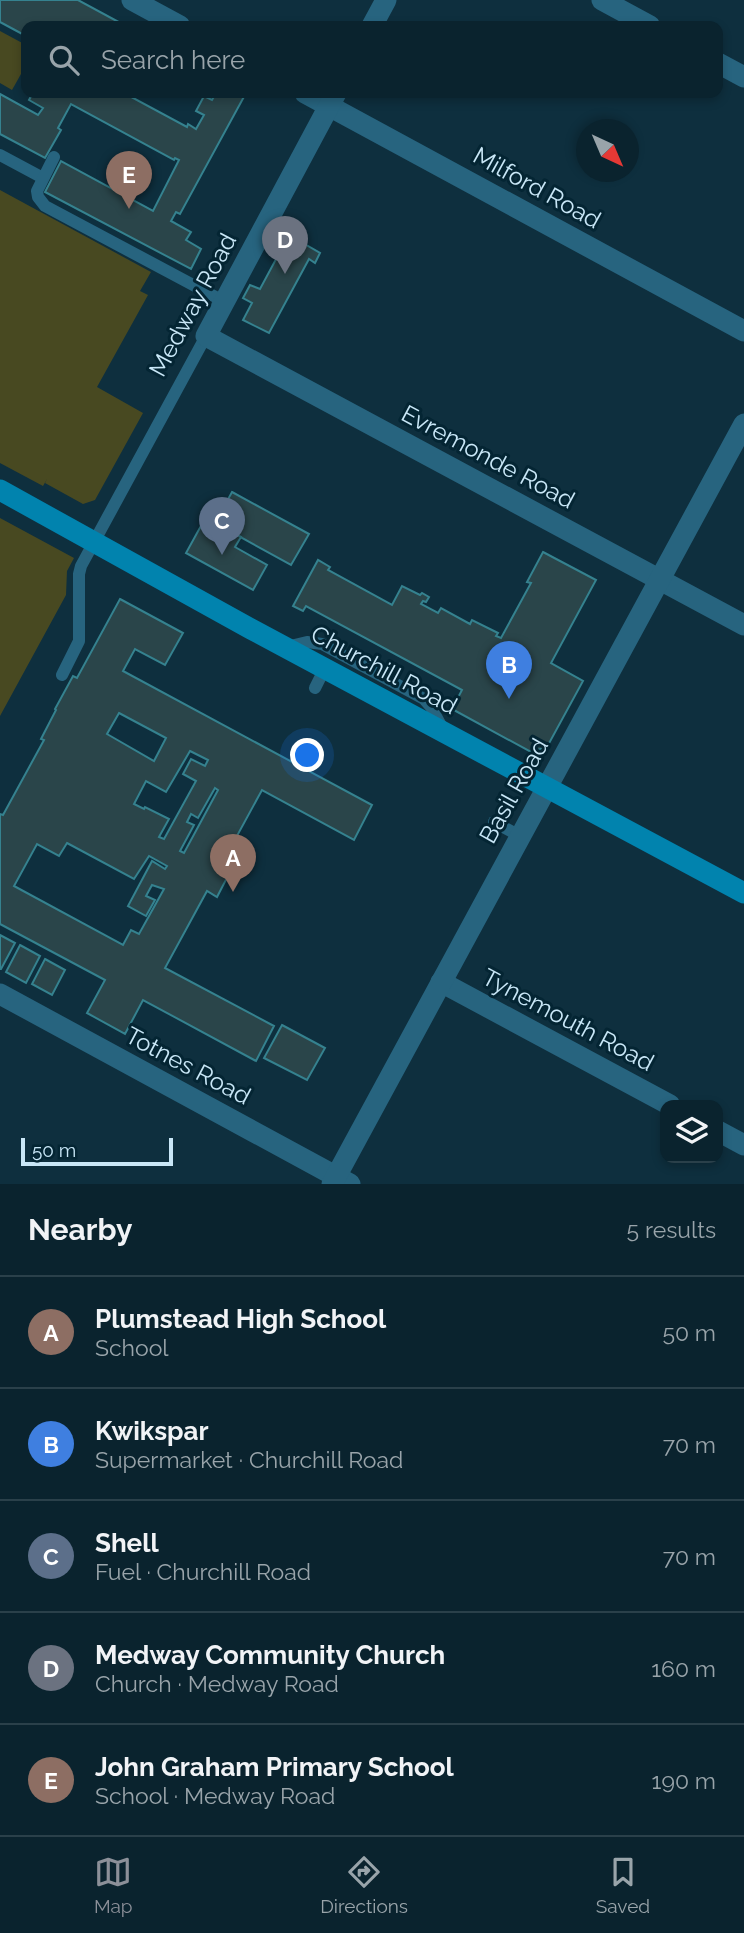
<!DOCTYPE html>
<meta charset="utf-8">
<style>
body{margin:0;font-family:Raleway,sans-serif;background:#132b36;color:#f1f3f6}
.controls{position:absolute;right:21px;bottom:21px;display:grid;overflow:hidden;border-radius:14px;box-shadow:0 4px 10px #0003}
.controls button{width:63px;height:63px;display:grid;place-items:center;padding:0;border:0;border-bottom:2px solid #2a404a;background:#0a232e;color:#f1f3f6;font:35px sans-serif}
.compass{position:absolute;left:576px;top:119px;width:63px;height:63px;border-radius:50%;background:#0a232e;box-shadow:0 4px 10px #0003;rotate:136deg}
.scale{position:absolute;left:21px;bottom:18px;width:152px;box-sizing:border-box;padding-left:7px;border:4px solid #c9e7f7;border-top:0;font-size:19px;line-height:24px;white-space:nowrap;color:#c9e7f7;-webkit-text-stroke:5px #042533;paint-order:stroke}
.you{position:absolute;left:308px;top:756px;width:24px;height:24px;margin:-18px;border:5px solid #fff;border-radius:50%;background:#1a73e8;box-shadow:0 0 0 10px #1a73e833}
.badge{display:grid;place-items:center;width:46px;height:46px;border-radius:50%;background:#8c9099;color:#fff;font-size:23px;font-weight:700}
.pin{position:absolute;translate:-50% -58px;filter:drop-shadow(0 2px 4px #0008)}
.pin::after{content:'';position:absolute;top:37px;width:24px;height:21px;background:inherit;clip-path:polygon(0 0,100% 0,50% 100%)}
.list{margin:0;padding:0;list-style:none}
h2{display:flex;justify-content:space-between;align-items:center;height:91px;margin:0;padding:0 28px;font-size:30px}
h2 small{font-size:23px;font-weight:400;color:#99a4aa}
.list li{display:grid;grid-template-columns:46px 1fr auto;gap:21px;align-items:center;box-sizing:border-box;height:112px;padding:0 28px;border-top:2px solid #2a404a}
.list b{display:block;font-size:26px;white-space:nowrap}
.list p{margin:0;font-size:23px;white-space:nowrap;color:#99a4aa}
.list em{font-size:23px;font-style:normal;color:#99a4aa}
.icon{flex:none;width:38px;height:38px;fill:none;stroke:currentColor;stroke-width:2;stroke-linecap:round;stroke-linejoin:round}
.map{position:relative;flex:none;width:744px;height:1184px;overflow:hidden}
.search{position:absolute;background:#0a232e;box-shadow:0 4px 10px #0003;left:21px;right:21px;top:21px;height:77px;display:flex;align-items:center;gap:18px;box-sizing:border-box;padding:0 24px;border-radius:14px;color:#99a4aa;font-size:26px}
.sheet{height:651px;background:#0a232e}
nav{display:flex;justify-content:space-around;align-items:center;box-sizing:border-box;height:98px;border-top:2px solid #2a404a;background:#0a232e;font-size:19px;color:#99a4aa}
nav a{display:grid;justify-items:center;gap:4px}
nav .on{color:#8c9099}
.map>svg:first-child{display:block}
.green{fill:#484921}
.building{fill:#2a454a;stroke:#35828f;stroke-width:2;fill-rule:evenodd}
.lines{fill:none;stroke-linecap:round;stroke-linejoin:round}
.lane{stroke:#27647f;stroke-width:12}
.street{stroke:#27647f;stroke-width:21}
.secondary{stroke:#0183ae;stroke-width:21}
.labels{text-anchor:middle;stroke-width:6;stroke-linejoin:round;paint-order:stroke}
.street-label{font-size:24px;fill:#c9e7f7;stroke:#042533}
</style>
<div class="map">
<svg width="744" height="1184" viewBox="0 0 744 1184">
<rect width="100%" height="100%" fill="#0e2f3e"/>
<g class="green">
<polygon points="0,31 26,45 26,65 12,90 0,83"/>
<polygon points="0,190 151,272 140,291 148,295 97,387 143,413 95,500 83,504 45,483 47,479 43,486 0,463"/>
<polygon points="0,518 74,558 67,571 66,595 0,716"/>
</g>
<g class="building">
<polygon points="0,0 78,0 126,26 26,26 26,36 0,22"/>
<polygon points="33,93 47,93 52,95 53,93 124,93 187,127 188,124 196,129 204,115 196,111 204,96 212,100 216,93 246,93 180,214 176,212 171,221 191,232 186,240 201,249 191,269 45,192 61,161 153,211 179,160 175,158 174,160 71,104 58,128 61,130 45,158 0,134 0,94 38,115 43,108 29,100"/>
<polygon points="289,235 320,253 315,263 309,259 269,333 243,320 252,303 243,298 250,285 260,289"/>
<polygon points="232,492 309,534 291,565 215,523"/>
<polygon points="207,515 216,521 215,523 241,537 235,547 267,565 253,590 186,553"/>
<polygon points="543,552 596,580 551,663 583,681 547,747 531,752 452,709 462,690 306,606 303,611 293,606 318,560 330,567 328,570 392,605 402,586 420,595 422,593 429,597 426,602 423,601 421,604 438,613 441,608 470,624 472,620 498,633 496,636 501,638 531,583 527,582"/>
<path d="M120 599 183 633 165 665 135 649 123 671 372 805 354 840 262 790 220 867 230 872 217 897 207 891 165 968 274 1026 256 1061 143 1000 125 1034 87 1013 105 980 0 924V814L3 815 44 740 41 739 56 710 55 709 73 676 77 678ZM119 713 166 738 154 761 107 734ZM190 751 208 760 205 766 191 759 183 774 196 781 164 839 159 837 169 819 145 807 144 809 134 804 146 781 166 792ZM215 788 218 790 184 853 180 851 194 825 187 822 191 814 198 818ZM67 843 134 879 149 856 167 866 165 869 152 861 128 906 146 916 155 900 146 896 152 885 164 889 139 934 131 930 123 945 14 886 37 844 59 856Z"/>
<polygon points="0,935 15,943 1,969 0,969"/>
<polygon points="20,945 40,956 26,983 6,972"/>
<polygon points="45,959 65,970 52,995 32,984"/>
<polygon points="282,1025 325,1048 307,1080 264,1058"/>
</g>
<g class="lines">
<g class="lane">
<polyline points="0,155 43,178"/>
<polyline points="54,157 37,191 38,197 45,206 225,302"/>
<polyline points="286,647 307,642 322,644 424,699 431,707 443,729"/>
<polyline points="62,675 79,641 79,574 81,566 206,336"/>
<polyline points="315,688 325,668"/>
<polyline points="494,822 520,836"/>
</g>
<g class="street">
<polyline points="132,0 180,26"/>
<polyline points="602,0 650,26"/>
<polyline points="372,26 386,0"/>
<polyline points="718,63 744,77"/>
<polyline points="305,93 744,331"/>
<polyline points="336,93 206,336 744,625"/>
<polyline points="441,982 670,1105"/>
<polyline points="0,994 350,1184"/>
<polyline points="718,1131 744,1145"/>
<polyline points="332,1184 744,424"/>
</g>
<polyline class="secondary" points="0,490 251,629 744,893"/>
</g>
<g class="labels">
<g class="street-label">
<text transform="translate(537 188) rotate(29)" y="8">Milford Road</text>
<text transform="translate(193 305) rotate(-62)" y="8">Medway Road</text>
<text transform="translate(488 457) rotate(28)" y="8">Evremonde Road</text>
<text transform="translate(384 670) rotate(28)" y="8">Churchill Road</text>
<text transform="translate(514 791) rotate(-61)" y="8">Basil Road</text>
<text transform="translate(568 1020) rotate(28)" y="8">Tynemouth Road</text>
<text transform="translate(188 1066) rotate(28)" y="8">Totnes Road</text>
</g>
</g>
</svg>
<div class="controls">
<button><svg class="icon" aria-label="layers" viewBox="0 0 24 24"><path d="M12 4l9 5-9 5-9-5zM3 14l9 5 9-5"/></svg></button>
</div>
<svg class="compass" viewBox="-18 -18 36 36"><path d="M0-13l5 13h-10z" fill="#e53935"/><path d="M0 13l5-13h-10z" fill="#99a4aa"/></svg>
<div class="scale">50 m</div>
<div class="you"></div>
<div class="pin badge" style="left:233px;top:892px;background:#8d6e63">A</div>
<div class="pin badge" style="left:509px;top:699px;background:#3f7fe0">B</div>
<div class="pin badge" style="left:222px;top:555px;background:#5c6f8a">C</div>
<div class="pin badge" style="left:285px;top:274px;background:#6b7280">D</div>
<div class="pin badge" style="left:129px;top:209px;background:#8d6e63">E</div>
<div class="search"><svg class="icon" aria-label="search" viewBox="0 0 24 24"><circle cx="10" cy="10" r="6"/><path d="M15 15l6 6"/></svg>Search here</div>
</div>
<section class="sheet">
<h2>Nearby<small>5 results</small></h2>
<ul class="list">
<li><span class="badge" style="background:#8d6e63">A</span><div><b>Plumstead High School</b><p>School</p></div><em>50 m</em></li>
<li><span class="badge" style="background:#3f7fe0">B</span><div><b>Kwikspar</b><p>Supermarket · Churchill Road</p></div><em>70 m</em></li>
<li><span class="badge" style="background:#5c6f8a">C</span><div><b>Shell</b><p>Fuel · Churchill Road</p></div><em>70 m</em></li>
<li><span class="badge" style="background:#6b7280">D</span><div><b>Medway Community Church</b><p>Church · Medway Road</p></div><em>160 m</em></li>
<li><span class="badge" style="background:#8d6e63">E</span><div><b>John Graham Primary School</b><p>School · Medway Road</p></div><em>190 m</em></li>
</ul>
</section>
<nav>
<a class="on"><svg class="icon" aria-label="map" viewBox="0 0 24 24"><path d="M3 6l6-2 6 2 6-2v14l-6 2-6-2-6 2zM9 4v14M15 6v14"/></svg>Map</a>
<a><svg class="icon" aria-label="directions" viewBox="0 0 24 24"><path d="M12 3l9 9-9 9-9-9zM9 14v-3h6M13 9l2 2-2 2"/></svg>Directions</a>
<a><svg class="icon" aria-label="saved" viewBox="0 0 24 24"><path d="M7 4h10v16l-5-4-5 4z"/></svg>Saved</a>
</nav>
